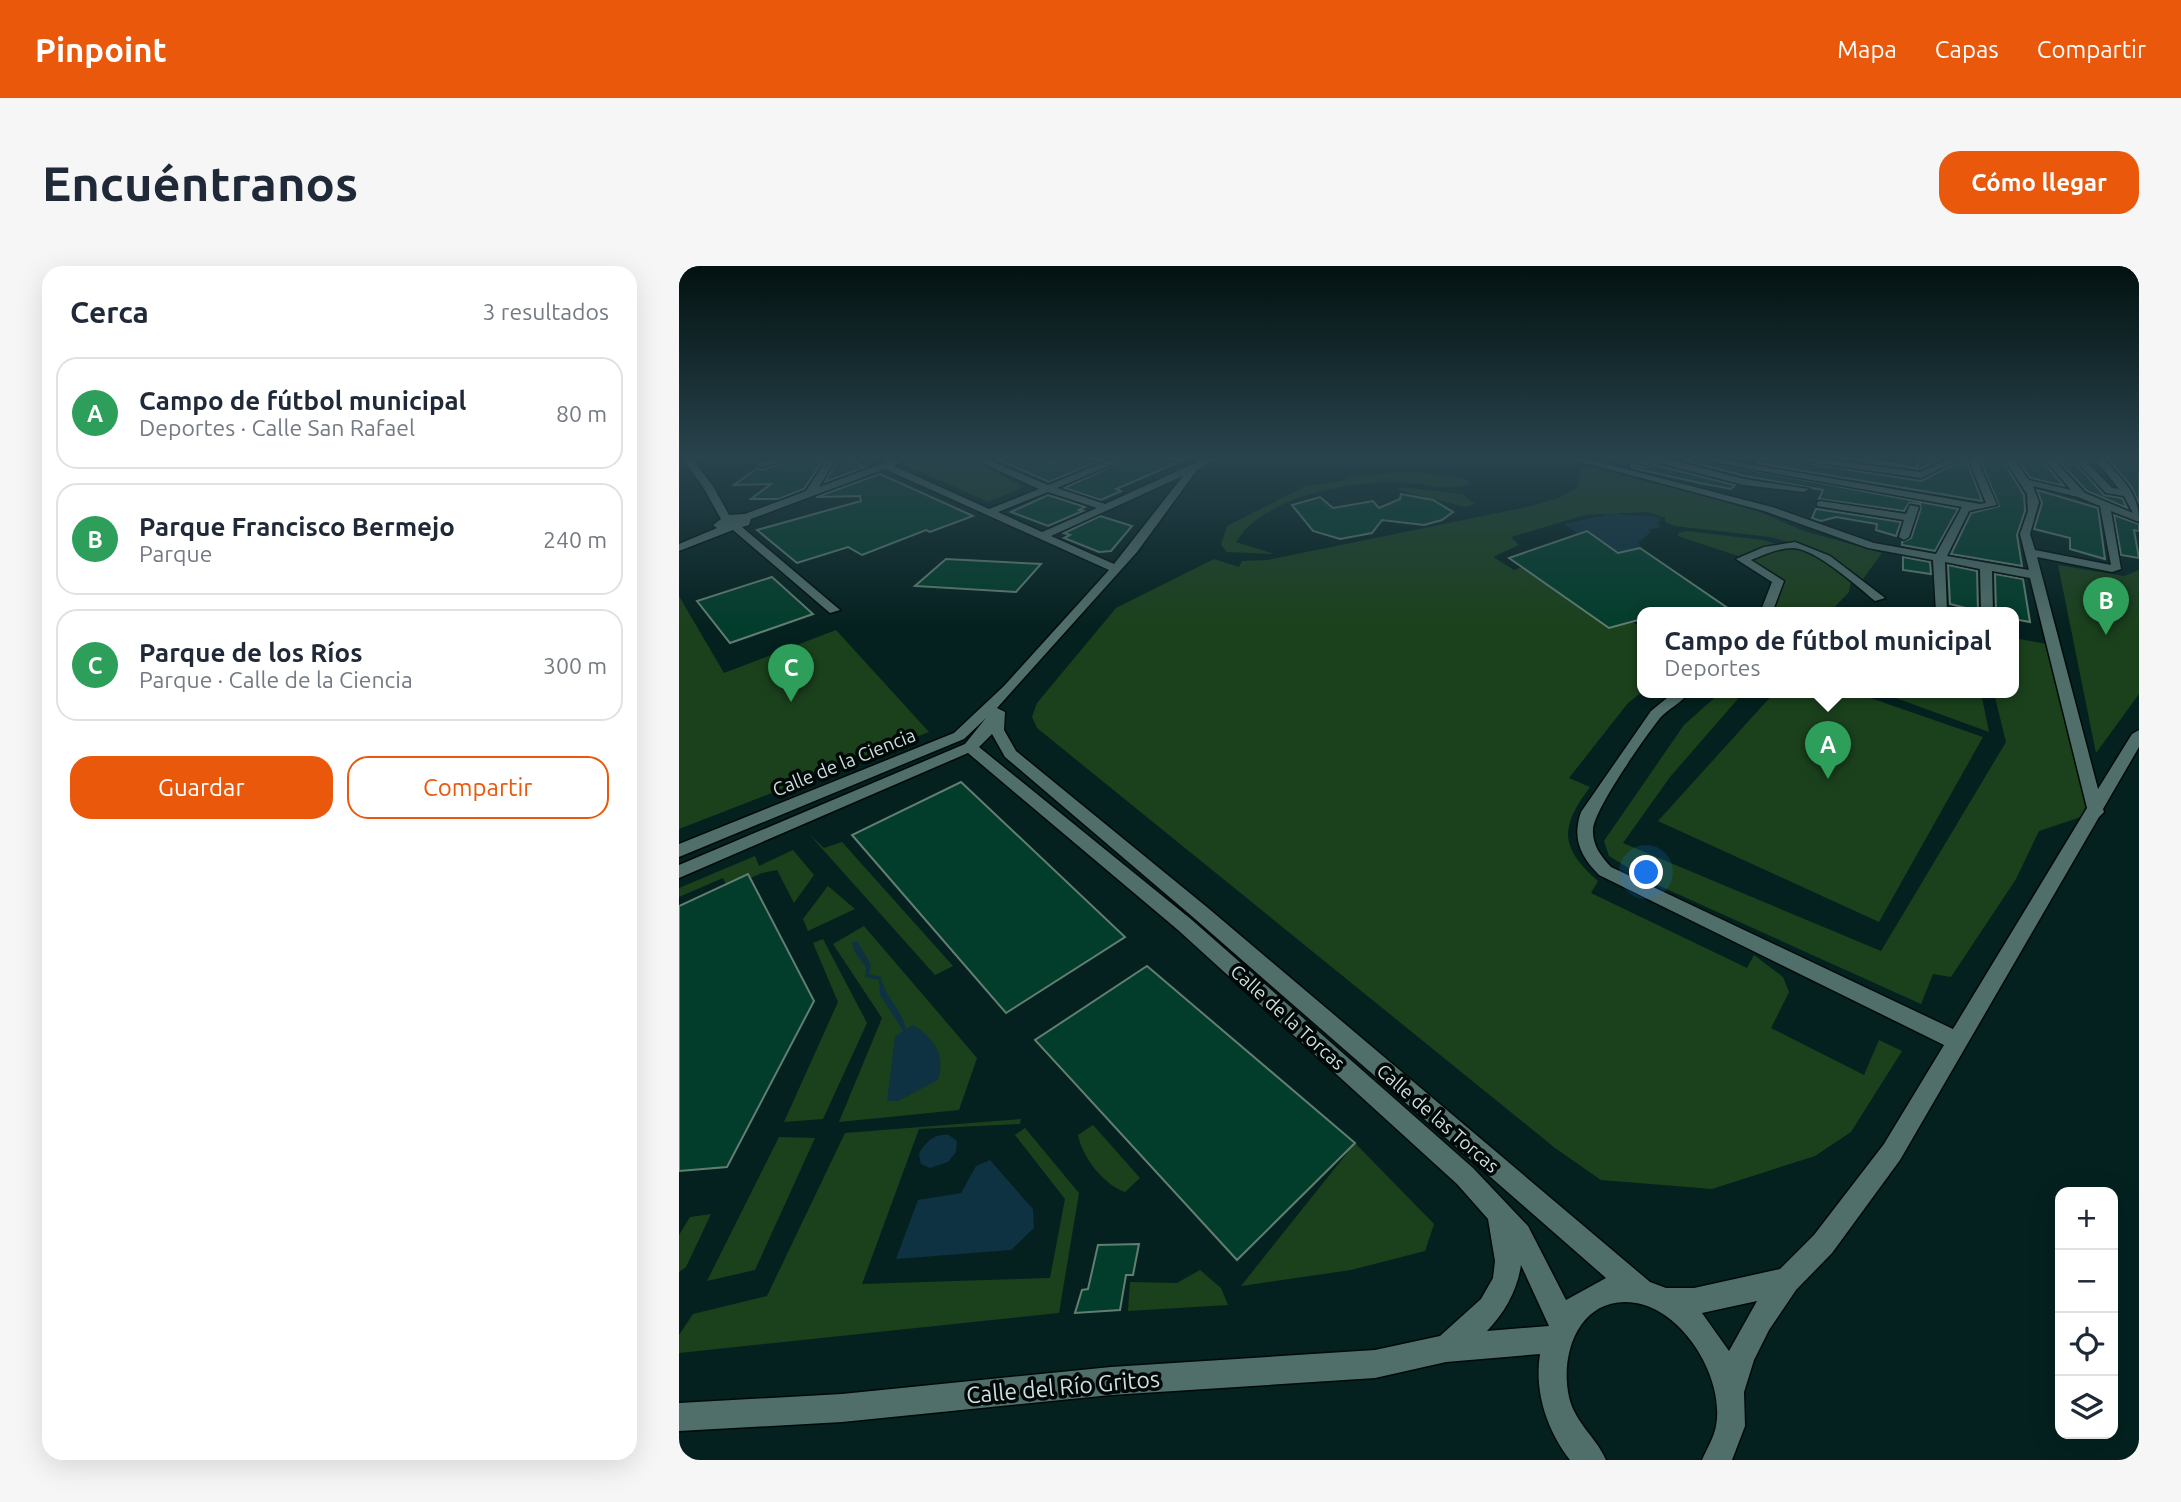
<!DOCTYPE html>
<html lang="es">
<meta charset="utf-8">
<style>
body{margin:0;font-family:Ubuntu,sans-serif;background:#f6f6f7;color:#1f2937}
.controls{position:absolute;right:21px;bottom:21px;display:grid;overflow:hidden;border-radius:14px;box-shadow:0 7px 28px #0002}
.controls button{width:63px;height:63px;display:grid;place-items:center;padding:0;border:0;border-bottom:2px solid #e0e1e3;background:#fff;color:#1f2937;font:35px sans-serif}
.you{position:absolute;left:968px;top:607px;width:24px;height:24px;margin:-18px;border:5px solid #fff;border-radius:50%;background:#1a73e8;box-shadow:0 0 0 10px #1a73e833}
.badge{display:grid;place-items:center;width:46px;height:46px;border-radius:50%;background:#ea580c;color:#fff;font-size:23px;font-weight:700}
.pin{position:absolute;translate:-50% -58px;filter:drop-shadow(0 2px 4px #0008)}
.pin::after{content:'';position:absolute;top:37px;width:24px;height:21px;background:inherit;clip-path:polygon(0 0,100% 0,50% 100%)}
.popup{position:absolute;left:958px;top:341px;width:382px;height:91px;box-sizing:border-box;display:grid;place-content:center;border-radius:14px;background:#fff;filter:drop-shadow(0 2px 5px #0005);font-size:23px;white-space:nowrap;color:#747a83}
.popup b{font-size:26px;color:#1f2937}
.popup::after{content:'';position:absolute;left:50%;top:100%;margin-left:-14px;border:14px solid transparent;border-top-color:#fff}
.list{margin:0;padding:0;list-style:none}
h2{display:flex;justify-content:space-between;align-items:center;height:91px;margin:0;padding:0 28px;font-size:30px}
h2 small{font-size:23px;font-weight:400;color:#747a83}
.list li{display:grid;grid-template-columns:46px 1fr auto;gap:21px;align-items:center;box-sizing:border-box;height:112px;margin:0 14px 14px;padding:0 14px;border:2px solid #e0e1e3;border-radius:21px}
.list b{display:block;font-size:26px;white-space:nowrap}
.list p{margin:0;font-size:23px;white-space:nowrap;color:#747a83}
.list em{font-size:23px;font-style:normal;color:#747a83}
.actions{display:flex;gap:14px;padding:21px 28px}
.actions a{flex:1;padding:16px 0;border:2px solid #ea580c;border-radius:21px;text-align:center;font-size:24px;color:#ea580c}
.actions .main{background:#ea580c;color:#fff}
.icon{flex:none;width:38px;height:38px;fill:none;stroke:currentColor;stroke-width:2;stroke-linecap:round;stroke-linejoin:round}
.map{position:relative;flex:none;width:1460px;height:1194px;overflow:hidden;border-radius:21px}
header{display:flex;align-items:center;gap:42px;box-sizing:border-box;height:98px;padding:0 35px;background:#ea580c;color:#fff}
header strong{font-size:33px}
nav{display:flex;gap:38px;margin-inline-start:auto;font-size:24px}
.intro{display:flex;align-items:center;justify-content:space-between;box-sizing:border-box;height:168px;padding:0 42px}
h1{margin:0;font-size:49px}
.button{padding:18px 32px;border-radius:21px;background:#ea580c;color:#fff;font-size:24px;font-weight:700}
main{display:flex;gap:42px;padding:0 42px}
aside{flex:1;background:#fff;border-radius:21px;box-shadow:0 7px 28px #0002}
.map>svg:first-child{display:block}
.green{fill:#1b411c}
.water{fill:#0e3241}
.building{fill:#023d2b;stroke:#637d71;stroke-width:2}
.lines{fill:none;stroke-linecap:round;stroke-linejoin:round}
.minor-casing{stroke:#000a08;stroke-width:3}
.minor{fill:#506e6a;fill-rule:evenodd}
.labels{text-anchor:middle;stroke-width:7;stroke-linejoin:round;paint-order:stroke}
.street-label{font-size:19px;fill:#cededc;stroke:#010908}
.near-street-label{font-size:23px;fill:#cededc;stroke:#010908}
</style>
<header>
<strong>Pinpoint</strong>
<nav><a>Mapa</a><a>Capas</a><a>Compartir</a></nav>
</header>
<div class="intro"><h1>Encuéntranos</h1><a class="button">Cómo llegar</a></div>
<main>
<aside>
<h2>Cerca<small>3 resultados</small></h2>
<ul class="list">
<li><span class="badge" style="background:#2e9e5b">A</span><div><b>Campo de fútbol municipal</b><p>Deportes · Calle San Rafael</p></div><em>80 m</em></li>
<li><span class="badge" style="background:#2e9e5b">B</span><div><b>Parque Francisco Bermejo</b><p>Parque</p></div><em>240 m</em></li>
<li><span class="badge" style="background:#2e9e5b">C</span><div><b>Parque de los Ríos</b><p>Parque · Calle de la Ciencia</p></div><em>300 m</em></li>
</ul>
<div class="actions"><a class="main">Guardar</a><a>Compartir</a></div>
</aside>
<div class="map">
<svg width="1460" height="1194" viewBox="0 0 1460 1194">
<rect width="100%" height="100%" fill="#04211f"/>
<g class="green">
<polygon points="236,193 292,193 344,221 309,236 223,198"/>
<path d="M915 202 1042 234 1086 248 1125 265 1203 287 1184 313 1172 315 1170 326 1150 347H1087L1099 315 1063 293 1111 280 1132 285V282L1091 271 996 260 986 256V252L969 246 906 249 832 271 840 279 814 291 835 304 843 301 963 361V426L949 437 890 512 911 521C881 561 880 581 919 615L912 627 1068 702 1075 689 1104 711 1110 726 1092 762 1185 809 1200 774 1223 785 1172 866 1136 890 1033 923 922 914 876 882 358 462 353 451 358 437 437 342 535 293 560 301 563 295 588 294 848 241 880 232 898 222 903 203Z"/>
<path d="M735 206 784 212 791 217C771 228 741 216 718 216 669 215 584 231 557 276L595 288 548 286 542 279 548 260 627 220 663 215 669 210Z"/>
<polygon points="721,221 783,228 796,238 787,241 718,224"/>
<polygon points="1008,265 1084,274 1103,280 1059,290 999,270 999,267"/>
<polygon points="1379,299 1445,310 1460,304 1460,428 1417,487"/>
<polygon points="0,330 45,407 157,364 250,466 0,563"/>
<polygon points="1335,372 1373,379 1417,546 1360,565 1337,613 1272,711 1254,708 1242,738 972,616 930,590 925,575 1005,459 1041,427 1064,427 991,511 944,577 1202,685 1327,476 1315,427 1334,427"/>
<polygon points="1095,427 1177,427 1304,471 1200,656 979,555"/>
<polygon points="1203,427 1302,427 1310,466"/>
<polygon points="130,568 145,582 163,576 274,700 256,709"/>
<polygon points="114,584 135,609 115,637 98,604 83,607 49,622 44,612 0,631 0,622 76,590 80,600"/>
<polygon points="149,620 176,643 129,665 124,653"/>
<polygon points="185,660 298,792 280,844 160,856 203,752 154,678"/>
<polygon points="144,673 188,757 144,853 105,856 159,736 134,677"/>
<polygon points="342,853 341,858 240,863 183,1018 371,1012 386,933 336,869 346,862 400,927 380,1047 0,1087 0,1069 14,1048 88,1030 166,867"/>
<path d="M414 859 461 912 446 926C425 919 403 891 399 869Z"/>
<polygon points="100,871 136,872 76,1004 28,1015"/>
<polygon points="676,877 755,958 746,985 672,1004 562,1020"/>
<polygon points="32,948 7,1001 0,1006 0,969 11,951"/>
<polygon points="521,1004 542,1022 549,1039 449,1045 451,1016 498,1017"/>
</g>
<g class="water">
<path d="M936 247C952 252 966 247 982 252L978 257 982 261 969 264 972 266 960 276 961 282 883 300 900 268 885 258Z"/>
<path d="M173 676H179L192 699 190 708 202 711C206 731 222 742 227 763L234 759C255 772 267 789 259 814L219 835H208L216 770 224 765 201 729 200 714 186 711 187 702 175 685Z"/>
<path d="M270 869 278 875 277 886 269 896 251 902 242 898 240 888C246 876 256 867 270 869Z"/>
<polygon points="311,894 354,943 355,962 332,984 217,993 239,934 282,927 297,900"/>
</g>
<g class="building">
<polygon points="114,193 145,193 125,223 100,233 72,233 92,218 55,219 79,202 84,204"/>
<polygon points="159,193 169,193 186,201 146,216"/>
<polygon points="318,193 364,193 374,197 383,193 425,193 370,216"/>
<polygon points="448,193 507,193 437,223 442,225 422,234 385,222"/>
<polygon points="1001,193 1014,193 1279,243 1256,285 1223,279 1223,276 1232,272 1242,242 1241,238 1230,237 1225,245 1140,233 1144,224 1066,210"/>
<polygon points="1078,193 1108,194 1242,215 1276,198 1276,193 1287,193 1303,235 1077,197"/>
<polygon points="1164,193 1188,193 1238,202 1238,193 1262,193 1241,203"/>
<polygon points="1301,193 1323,193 1345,229 1346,245 1338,269 1343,300 1272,288 1292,247 1320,240"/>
<polygon points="1378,193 1393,193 1425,229 1443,232 1448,242 1408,225"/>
<polygon points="1429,193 1460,193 1460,237 1452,220"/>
<polygon points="1338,194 1364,195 1385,220 1352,212"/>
<polygon points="953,198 966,202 976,199 1056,219 1052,223 1021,217 953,202"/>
<polygon points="201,208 294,250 251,266 247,264 183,289 169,281 118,297 78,264 182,235 181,230 137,231"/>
<polygon points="1358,224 1419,242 1426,293 1391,283 1391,272 1355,263 1363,237"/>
<polygon points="722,228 754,234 774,246 763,254 745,259 703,254 693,267 661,273 634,265 613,239 641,231 654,242 694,235 700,242 721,233"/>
<polygon points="369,229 406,241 400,244 404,245 369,260 332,246"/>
<polygon points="1137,243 1138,243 1222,256 1217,270 1197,264 1198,258 1157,251 1142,255 1133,252"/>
<polygon points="1435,249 1460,258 1460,265 1455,264 1460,292 1442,289"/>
<polygon points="421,250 453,260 432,285 420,286 385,272 391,269 385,267"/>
<polygon points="908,265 939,287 961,282 1056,347 963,347 963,353 930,362 830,292"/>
<polygon points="1224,291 1251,296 1252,308 1224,304"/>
<polygon points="267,293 362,298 337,326 236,320"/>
<polygon points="1269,299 1298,305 1299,345 1271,338"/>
<polygon points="1316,308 1344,313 1351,356 1334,353 1334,347 1317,347"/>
<polygon points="93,311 134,348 51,377 18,335"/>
<polygon points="282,516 446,671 327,747 173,569"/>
<polygon points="69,608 135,735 48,901 0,905 0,640"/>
<polygon points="468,700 676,877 558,994 356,774"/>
<polygon points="460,978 454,1009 447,1009 441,1044 396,1047 403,1024 409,1023 419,979"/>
</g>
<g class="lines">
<defs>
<g id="minor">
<path d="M4 193H13L34 220 50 249 66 248 127 225 148 193H157L140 221 215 193H229L215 200 310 243 360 223 294 193H307L369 219 433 193H446L378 222 426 238 525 193H538L518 204 458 286 318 442 326 446 325 464 337 485 529 642 971 1016 987 1022H1015L1101 1003 1135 969 1205 878 1265 779 920 609C901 590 893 572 902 546L972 445 994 427H1010C1002 437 989 443 981 452 966 471 916 542 914 563 913 579 922 590 932 601L1274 763 1408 542 1351 312 1313 305 1314 347H1302L1301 303 1266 296 1268 345 1257 347 1254 294 1189 282 1085 245 892 193H908L1093 241 1195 277 1257 288 1283 241 1016 193H1039L1301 238 1307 237 1289 193H1298L1318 239 1290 245 1268 290 1350 304 1341 268 1349 245 1348 228 1325 193H1334L1350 214 1392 224 1365 193H1374L1406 227 1454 247 1445 230 1427 227 1395 193H1405L1433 222 1440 223 1416 193H1425C1444 215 1460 226 1460 256L1432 245 1442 303 1433 306 1358 291 1419 523 1453 468 1460 464V481L1424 543 1425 546 1420 551 1221 894 1153 987 1117 1024 1090 1064 1075 1094 1065 1126 1066 1160 1053 1194H1023C1028 1183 1035 1171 1037 1160 1046 1113 1005 1045 957 1037 902 1028 880 1086 890 1131 896 1157 917 1171 927 1194H891C868 1164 855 1126 861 1088L767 1096 696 1112 432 1129 163 1156 0 1165V1137L163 1128 432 1101 696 1084 761 1070 802 1033 814 1012 816 995 809 953 778 918 499 664 289 487 0 612V599L286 478 307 452 285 473 0 591V578L275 467 325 420 430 304 206 203 72 253 70 259 63 261 161 344 151 347 54 264 0 285V278L38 262 34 259 42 253 24 221ZM504 210 435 298 372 270ZM1354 220 1399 231 1421 240 1432 299 1356 284 1351 268 1360 236ZM369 226 418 242 363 266 319 246ZM313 468 326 491 515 652 927 1012 887 1034 849 960 794 902 513 654 300 481ZM842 999 870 1060 808 1065C826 1046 838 1025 842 999ZM1078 1035 1050 1085 1023 1047Z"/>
<polygon points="92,193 112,193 83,201 78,198"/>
<polygon points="946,193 989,193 1065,213 1130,223 1125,226 1065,219 976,196 967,200"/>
<polygon points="1110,193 1140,193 1241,206 1267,194 1275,196 1242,212"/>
<polygon points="1142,235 1227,248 1231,239 1240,241 1230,271 1225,274 1220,271 1225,254 1138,240 1138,236"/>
<path d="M1116 276 1151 290 1206 332 1196 335C1178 320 1137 283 1114 282 1099 282 1085 289 1072 294L1105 315 1093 347H1081L1093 316 1057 293 1085 281Z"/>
</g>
</defs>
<use href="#minor" class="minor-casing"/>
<use href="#minor" class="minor"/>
</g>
<linearGradient id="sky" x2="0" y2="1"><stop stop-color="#021211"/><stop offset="0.53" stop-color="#29434d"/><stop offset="1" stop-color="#29434d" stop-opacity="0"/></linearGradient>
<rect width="1460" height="361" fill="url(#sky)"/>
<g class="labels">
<g class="street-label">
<text transform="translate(165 496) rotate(-22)" y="7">Calle de la Ciencia</text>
<text transform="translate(609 751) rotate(42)" y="7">Calle de la Torcas</text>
<text transform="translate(759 852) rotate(41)" y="7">Calle de las Torcas</text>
</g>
<g class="near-street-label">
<text transform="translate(384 1121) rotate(-5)" y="8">Calle del Río Gritos</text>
</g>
</g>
</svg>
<div class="controls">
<button>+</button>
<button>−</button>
<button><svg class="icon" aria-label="locate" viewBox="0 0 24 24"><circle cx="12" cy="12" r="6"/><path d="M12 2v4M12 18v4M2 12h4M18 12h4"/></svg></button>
<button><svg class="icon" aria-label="layers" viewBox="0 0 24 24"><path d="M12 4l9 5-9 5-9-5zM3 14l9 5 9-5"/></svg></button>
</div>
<div class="you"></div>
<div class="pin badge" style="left:1149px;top:513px;background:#2e9e5b">A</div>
<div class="popup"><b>Campo de fútbol municipal</b>Deportes</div>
<div class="pin badge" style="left:1427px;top:369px;background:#2e9e5b">B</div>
<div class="pin badge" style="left:112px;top:436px;background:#2e9e5b">C</div>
</div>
</main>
